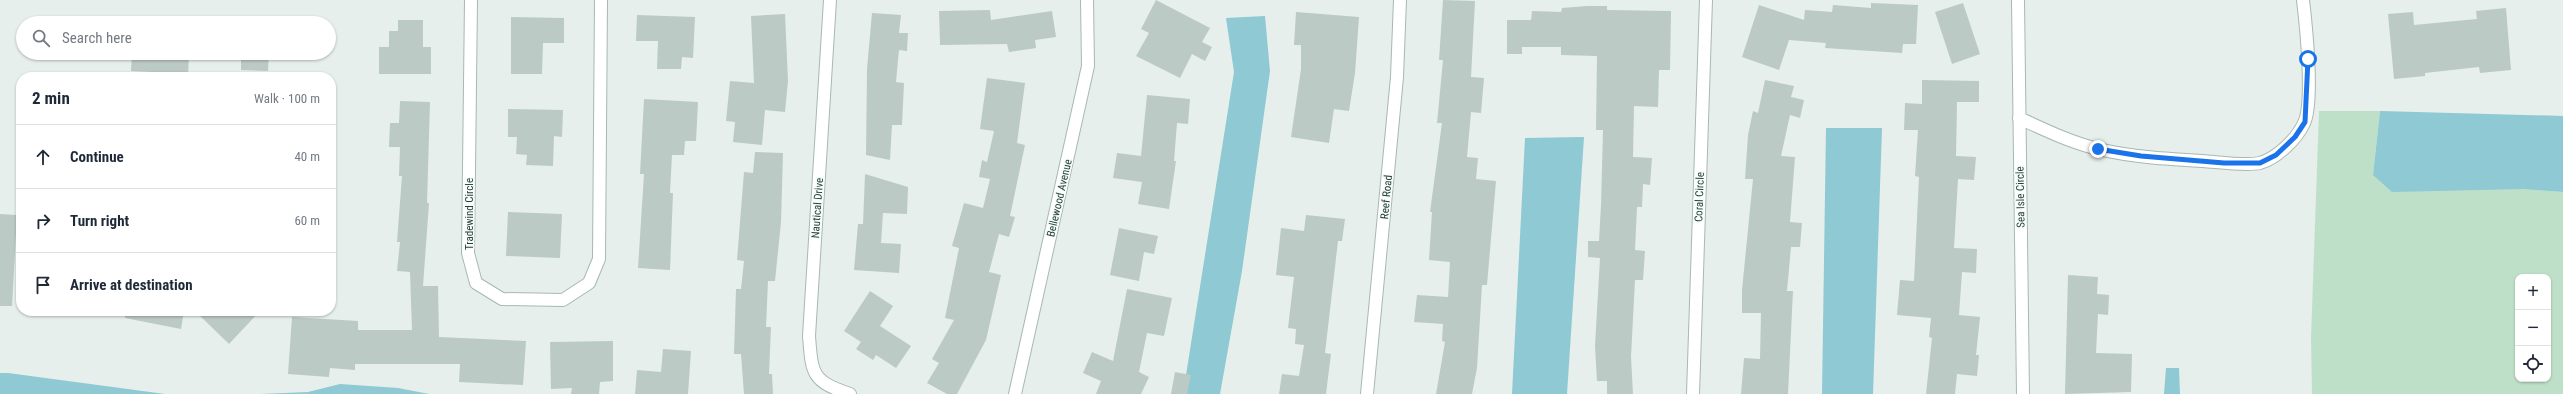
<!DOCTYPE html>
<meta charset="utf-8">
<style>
body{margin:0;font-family:"Roboto Condensed",sans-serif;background:#f2f2f3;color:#1f2937}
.controls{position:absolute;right:12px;bottom:12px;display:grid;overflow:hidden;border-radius:8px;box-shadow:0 1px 3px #0004}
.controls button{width:36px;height:36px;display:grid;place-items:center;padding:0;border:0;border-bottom:1px solid #e0e1e3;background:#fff;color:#1f2937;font:20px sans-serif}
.stop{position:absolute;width:12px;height:12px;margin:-9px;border:3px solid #1a73e8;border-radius:50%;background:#fff}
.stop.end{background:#1a73e8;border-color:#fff;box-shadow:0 1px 4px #0008}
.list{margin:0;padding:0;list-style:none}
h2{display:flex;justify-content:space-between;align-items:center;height:52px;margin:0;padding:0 16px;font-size:17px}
h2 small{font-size:13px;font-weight:400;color:#747a83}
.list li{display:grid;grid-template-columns:26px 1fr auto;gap:12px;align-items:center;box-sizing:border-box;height:64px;padding:0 16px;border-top:1px solid #e0e1e3}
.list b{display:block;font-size:15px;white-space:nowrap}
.list em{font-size:13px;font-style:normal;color:#747a83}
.icon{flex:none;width:22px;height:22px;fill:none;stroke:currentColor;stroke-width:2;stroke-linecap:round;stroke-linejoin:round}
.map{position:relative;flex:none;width:2563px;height:394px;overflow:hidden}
.search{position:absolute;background:#fff;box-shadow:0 1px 3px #0004;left:16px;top:16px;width:320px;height:44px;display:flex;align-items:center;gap:10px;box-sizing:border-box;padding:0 14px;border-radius:22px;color:#747a83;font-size:15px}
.panel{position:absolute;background:#fff;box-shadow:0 1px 3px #0004;left:16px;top:72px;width:320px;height:244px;border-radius:16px}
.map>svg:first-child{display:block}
.green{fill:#bfe0c8;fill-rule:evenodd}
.water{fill:#8ec9d4}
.building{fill:#bbcac4}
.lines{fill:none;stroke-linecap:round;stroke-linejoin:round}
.street-casing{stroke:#a8b8b2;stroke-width:14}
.street{stroke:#fff;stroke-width:12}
.route{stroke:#1a73e8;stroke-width:5}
.labels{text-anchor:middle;stroke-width:3;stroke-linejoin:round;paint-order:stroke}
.street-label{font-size:11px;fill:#24423a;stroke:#f7fbf9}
</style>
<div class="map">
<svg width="2563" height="394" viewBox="0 0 2563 394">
<rect width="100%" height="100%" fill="#e6efeb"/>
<path class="green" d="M2319 111H2380L2373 175 2563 192V394H2312L2311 338ZM2518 277H2548V379H2518Z"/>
<g class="water">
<polygon points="1265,16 1270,71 1242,271 1220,394 1183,394 1234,72 1226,18"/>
<polygon points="2380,111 2563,116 2563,192 2524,189 2392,192 2373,175"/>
<polygon points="1826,128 1882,128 1873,394 1822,394"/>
<polygon points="1584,137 1567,394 1512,394 1525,138"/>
<polygon points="2166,368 2179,368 2180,394 2164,394"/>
<polygon points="0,373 8,373 165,394 0,394"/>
<polygon points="340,384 398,388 429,394 260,394 308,392"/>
</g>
<g class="building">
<polygon points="1156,0 1210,28 1202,42 1212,47 1205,61 1192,54 1180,78 1136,56 1149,33 1141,29"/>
<polygon points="1443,0 1475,1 1471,77 1484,78 1481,113 1471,112 1467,157 1478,158 1476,179 1496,181 1487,285 1482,285 1477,368 1472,394 1436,394 1445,342 1442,341 1443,324 1414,322 1417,295 1448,297 1450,262 1429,260 1432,212 1430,212 1442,123 1437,123 1443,60 1439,60"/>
<polygon points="1871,3 1918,5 1916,44 1903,44 1902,53 1825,48 1826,43 1789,40 1779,70 1742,57 1759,5 1804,20 1805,10 1832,12 1833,5 1871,8"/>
<polygon points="1963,3 1980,54 1952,64 1935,12"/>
<polygon points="1587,6 1607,6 1607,10 1671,11 1670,70 1659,70 1658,107 1634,106 1633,157 1652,158 1650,185 1643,184 1642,207 1637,207 1635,250 1645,251 1643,280 1635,280 1631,357 1633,394 1607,394 1607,381 1597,381 1595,346 1600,258 1588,257 1588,241 1599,241 1601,205 1603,130 1596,130 1597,56 1561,55 1561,47 1522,47 1522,54 1507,54 1507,20 1531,20 1532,11 1561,12 1562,8"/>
<polygon points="2506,8 2511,70 2480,73 2479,67 2425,73 2425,76 2394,79 2388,14 2413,12 2414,25 2477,19 2476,11"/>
<polygon points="990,10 991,20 1052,11 1056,37 1035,40 1036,48 1009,52 1007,44 940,45 939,11"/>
<polygon points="1296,12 1359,17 1355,73 1349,111 1334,109 1329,143 1291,137 1301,69 1301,45 1294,45"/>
<polygon points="872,13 901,15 899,33 908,33 907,51 899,50 896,82 904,83 902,125 892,125 890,160 866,155 867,69"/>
<polygon points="785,14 788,81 785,112 765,110 762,145 733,142 735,122 726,121 730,81 754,83 751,16"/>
<polygon points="637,15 695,17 693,58 682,57 681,69 657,69 658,41 636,41"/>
<polygon points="511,17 564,18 564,43 543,43 542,74 511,74"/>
<polygon points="398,20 423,20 423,47 431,47 431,74 379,74 379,47 389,47 389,31 398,31"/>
<polygon points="132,53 189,53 188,77 172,77 173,73 131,71"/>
<polygon points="241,53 269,53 268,71 241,70"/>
<polygon points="987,78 1025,83 1017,143 1025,145 1010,216 1015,217 1009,237 999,234 989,272 1001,275 986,340 957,394 947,394 927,383 939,363 932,359 954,320 945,318 959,248 952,246 964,203 983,208 990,179 979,177 982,160 987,162 994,131 980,129"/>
<polygon points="1765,80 1794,86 1791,97 1804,100 1800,118 1790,115 1781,156 1795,157 1790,222 1802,223 1800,247 1791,247 1787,291 1793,291 1788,394 1741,394 1744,358 1760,359 1761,313 1742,313 1742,290 1753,179 1745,179 1748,135 1753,111 1758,113"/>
<polygon points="1922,80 1979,81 1979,102 1957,102 1956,156 1976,157 1974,180 1958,179 1954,248 1977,249 1976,273 1962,272 1959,315 1980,317 1976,355 1979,355 1977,376 1957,374 1955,394 1926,394 1932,338 1929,337 1931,318 1897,315 1900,280 1914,281 1919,177 1915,176 1918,130 1904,130 1905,103 1922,104"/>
<polygon points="1147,95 1190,99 1188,124 1177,123 1174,161 1176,161 1169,209 1138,204 1142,182 1113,178 1117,153 1141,156"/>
<polygon points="644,99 698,102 696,141 685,141 684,155 672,155 670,193 673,193 670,270 638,268 644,174 640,174"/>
<polygon points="400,101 430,102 427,203 429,203 423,286 438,286 439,337 526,341 523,385 459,382 460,364 355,364 355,370 330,368 329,377 288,374 292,317 358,321 358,330 412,330 410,272 397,271 400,242 397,242 402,176 399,176 400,147 389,147 390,123 399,123"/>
<polygon points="508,109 563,110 562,137 554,136 553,166 526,165 527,155 516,154 517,137 508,137"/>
<polygon points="755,152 783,153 781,222 775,281 768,281 766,327 771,327 769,374 772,374 773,394 744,394 741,354 734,354 736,289 741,289 744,261 737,260 744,172 753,173"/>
<polygon points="865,174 908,187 907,214 883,213 881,243 901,244 899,273 854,270 858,224 863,224"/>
<polygon points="508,212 562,214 560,258 506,256"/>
<polygon points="0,214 17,215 12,306 0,306"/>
<polygon points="1306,215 1345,219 1342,241 1338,241 1325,353 1331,354 1326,394 1279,394 1282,374 1299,376 1304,345 1295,344 1296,329 1288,328 1294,277 1276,275 1281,228 1304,231"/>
<polygon points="1119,228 1158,236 1154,254 1144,252 1139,281 1110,275"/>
<polygon points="2068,275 2098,277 2097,294 2109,295 2108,315 2098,314 2096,353 2132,354 2131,392 2065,394"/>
<polygon points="1127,289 1172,298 1164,336 1147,333 1139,372 1149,377 1141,394 1096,394 1101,381 1083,373 1092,352 1113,361"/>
<polygon points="870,291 893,306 880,326 911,346 896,368 876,355 873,360 856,349 861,342 844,331"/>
<polygon points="125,311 184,311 181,329 125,318"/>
<polygon points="195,311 260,311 229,344"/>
<polygon points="613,341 613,381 600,382 599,394 571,394 572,388 551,389 550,342"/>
<polygon points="663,349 691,351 688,394 635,394 637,370 661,372"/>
<polygon points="1175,372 1191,375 1187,394 1171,394"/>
</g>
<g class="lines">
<defs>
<g id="street">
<polyline points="471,0 468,253 476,283 502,299 563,300 589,283 599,259 601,0"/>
<path d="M830 0 809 336C812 375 812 381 850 394"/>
<polyline points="2018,0 2023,394"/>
<path d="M2019 118C2045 130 2070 142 2098 149 2132 157 2168 159 2203 161 2218 162 2245 166 2260 163 2277 158 2297 139 2304 123 2314 103 2306 25 2303 0"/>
<polyline points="1015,394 1088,66 1087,0"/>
<polyline points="1367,394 1397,77 1400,0"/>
<polyline points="1693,394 1706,0"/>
</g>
</defs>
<use href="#street" class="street-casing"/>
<use href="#street" class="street"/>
</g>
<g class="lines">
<polyline class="route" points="2098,149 2141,156 2224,163 2260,163 2276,155 2295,137 2305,122 2308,59"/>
</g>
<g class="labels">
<g class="street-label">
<text transform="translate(1386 197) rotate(-85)" y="4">Reef Road</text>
<text transform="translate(1699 197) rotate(-88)" y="4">Coral Circle</text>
<text transform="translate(2020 197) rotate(-91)" y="4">Sea Isle Circle</text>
<text transform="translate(1059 198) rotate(-77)" y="4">Bellewood Avenue</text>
<text transform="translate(817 208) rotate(-86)" y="4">Nautical Drive</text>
<text transform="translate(469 214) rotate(-90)" y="4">Tradewind Circle</text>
</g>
</g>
</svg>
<div class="controls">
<button>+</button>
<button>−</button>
<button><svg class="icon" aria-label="locate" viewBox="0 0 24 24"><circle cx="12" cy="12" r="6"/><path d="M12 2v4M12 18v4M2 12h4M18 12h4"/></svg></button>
</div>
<div class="stop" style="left:2308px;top:59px"></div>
<div class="stop end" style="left:2098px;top:149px"></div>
<div class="search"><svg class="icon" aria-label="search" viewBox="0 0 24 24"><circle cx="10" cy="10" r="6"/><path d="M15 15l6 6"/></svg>Search here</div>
<section class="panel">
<h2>2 min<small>Walk · 100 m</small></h2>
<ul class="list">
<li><svg class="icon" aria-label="ahead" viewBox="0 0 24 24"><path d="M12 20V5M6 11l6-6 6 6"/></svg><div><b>Continue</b></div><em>40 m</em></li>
<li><svg class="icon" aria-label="right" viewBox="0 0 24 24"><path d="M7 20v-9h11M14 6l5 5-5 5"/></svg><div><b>Turn right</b></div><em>60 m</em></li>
<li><svg class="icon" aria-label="arrive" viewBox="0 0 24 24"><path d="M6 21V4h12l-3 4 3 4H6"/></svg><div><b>Arrive at destination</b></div></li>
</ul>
</section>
</div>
